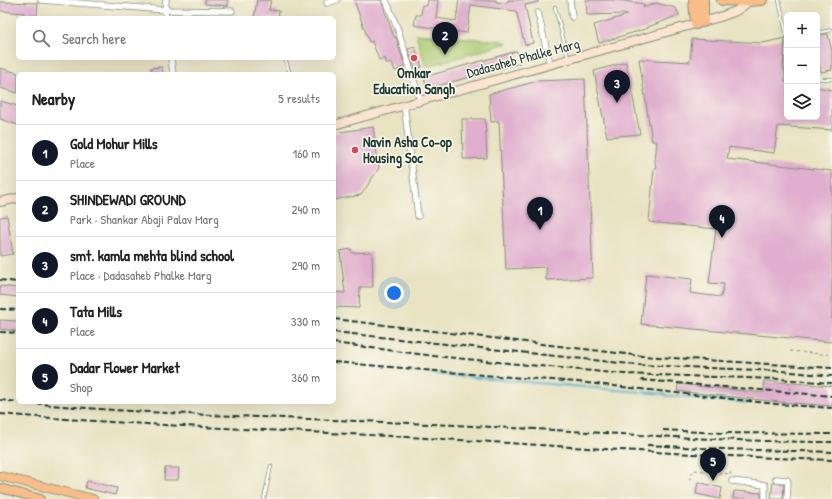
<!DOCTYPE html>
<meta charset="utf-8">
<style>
body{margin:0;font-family:"Patrick Hand",sans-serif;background:#f6f6f6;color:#222}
.controls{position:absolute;right:12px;top:12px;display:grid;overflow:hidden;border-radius:6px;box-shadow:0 4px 16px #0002}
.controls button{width:36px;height:36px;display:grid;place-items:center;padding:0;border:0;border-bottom:1px solid #e0e0e0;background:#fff;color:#222;font:20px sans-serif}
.you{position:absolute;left:394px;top:293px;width:14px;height:14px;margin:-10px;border:3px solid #fff;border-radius:50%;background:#1a73e8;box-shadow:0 0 0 6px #1a73e833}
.badge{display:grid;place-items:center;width:26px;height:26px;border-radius:50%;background:#111827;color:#fff;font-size:13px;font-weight:700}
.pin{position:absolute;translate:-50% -33px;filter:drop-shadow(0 1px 2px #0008)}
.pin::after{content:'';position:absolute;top:21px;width:14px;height:12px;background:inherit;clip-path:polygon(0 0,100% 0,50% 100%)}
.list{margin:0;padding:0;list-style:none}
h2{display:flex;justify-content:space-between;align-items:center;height:52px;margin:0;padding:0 16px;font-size:17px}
h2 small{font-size:13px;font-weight:400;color:#767676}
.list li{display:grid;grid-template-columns:26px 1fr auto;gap:12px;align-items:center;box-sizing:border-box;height:56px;padding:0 16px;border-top:1px solid #e0e0e0}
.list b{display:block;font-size:15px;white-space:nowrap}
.list p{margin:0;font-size:13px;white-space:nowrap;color:#767676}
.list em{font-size:13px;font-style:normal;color:#767676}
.icon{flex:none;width:22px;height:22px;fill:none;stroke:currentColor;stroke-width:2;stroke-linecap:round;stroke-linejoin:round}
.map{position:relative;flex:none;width:832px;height:499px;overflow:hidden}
.search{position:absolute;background:#fff;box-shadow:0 4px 16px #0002;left:16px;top:16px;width:320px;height:44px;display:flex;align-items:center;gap:10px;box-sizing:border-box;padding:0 14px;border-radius:6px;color:#767676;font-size:15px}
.panel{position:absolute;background:#fff;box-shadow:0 4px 16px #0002;left:16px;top:72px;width:320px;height:332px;border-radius:6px}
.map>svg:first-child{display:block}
.green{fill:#aecc74;stroke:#668454}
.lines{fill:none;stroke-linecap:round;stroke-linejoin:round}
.stream{stroke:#4fadce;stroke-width:2}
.building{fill:#e0aece}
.lane-casing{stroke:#84907b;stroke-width:4}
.street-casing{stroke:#84907b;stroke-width:7}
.secondary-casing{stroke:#84907b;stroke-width:10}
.primary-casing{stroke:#84907b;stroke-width:10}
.highway-casing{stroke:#84907b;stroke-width:12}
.path{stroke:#84907b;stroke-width:1;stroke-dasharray:3 3;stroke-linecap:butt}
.lane{stroke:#fff;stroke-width:2.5}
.street{stroke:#fff;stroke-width:5.5}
.secondary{stroke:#fce5d0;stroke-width:8}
.primary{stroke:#f8bd89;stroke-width:8}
.highway{stroke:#f8bd89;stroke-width:10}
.rail{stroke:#1f3d34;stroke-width:2;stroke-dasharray:6 3;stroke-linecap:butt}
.poi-dot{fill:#d1495b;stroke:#fbf7ec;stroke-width:1.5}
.labels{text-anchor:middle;stroke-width:3;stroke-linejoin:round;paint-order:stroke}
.street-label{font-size:14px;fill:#1f3d34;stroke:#fbf7ec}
.poi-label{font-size:14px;font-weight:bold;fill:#1f3d34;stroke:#fbf7ec}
</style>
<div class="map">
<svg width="832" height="499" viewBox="0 0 832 499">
<rect width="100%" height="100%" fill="#fbf7ec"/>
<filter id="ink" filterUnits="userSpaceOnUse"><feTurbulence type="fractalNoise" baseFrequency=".025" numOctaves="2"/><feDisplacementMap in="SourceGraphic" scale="8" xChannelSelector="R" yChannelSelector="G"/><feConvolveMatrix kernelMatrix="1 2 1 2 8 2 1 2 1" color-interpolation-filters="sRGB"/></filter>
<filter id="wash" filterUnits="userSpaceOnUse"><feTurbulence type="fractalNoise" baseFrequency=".012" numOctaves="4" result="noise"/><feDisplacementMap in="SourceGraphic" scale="16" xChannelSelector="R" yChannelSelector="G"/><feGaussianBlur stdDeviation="0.9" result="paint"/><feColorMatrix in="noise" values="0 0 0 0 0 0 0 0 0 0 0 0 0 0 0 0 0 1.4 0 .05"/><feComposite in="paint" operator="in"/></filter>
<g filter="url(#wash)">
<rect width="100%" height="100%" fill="#e8e3c2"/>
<polygon class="green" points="416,34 503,41 507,43 426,67"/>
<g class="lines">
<polyline class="stream" points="433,374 664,394 667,396 675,396 750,403"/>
</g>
<g id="blocks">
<g class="building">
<polygon points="205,0 228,0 228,6 205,4"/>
<polygon points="257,0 271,0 269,10 279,11 278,18 254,18"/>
<polygon points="354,0 381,0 394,37 396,37 405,67 395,71 392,63 387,64 385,58 379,60 372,41 369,42"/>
<polygon points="428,0 438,0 436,18 456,21 459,0 476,0 489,1 489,0 496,0 496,2 507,3 508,0 538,0 538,2 525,5 533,43 525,45 516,11 471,5 467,33 414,25 416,15 421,15 422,5 427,6"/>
<polygon points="586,0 617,0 644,4 643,8 656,3 676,8 679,15 648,27 648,28 599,43 594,25 627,15 626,14 587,15"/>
<polygon points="0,2 38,3 37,16 23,16 24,13 0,11"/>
<polygon points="828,34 832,52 832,70 821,72 817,52 817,36"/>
<polygon points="785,38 783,68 785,72 785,82 787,82 787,117 817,117 817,87 832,90 832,130 778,126 774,153 729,147 727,159 832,171 832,342 641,324 646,274 692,279 690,293 721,297 724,284 709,283 716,229 649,222 654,168 656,168 655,161 657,141 652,141 639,59 690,62 692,39 763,43"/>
<polygon points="415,47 422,67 415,69 408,49"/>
<polygon points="517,51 520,63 427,89 424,77"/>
<polygon points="626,62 640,134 607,137 594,71"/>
<polygon points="162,67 163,74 152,74 151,68"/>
<polygon points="0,68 18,73 18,93 0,88"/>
<polygon points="585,79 593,278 546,280 546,267 506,269 499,121 491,122 489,94 538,81"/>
<polygon points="0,101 18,106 18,125 0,119"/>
<polygon points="462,119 485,119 487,158 463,159"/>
<polygon points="373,127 379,168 361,195 334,200 334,133"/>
<polygon points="7,216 13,254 0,256 0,217"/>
<polygon points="351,249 352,253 372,252 373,287 360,287 359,308 334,307 334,292 345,293 340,251"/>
<polygon points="0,286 18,288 18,297 0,295"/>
<polygon points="0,320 18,321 18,331 0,329"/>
<polygon points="764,381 832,386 832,406 780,402 677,391 678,384 764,393"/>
<polygon points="165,468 179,468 178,480 164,480"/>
<polygon points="87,481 117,488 115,495 85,488"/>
<polygon points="698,482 722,488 720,499 696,494"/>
<polygon points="773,482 776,483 784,484 783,499 771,499"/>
<polygon points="734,491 761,493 761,499 733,499"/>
</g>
</g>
</g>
<g filter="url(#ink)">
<use href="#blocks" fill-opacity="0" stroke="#84907b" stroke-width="1"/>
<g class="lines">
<defs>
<g id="lane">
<polyline points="779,0 787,37"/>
<polyline points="555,7 568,57"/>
<polyline points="817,33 832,30"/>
<polyline points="787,44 786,68 787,70"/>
<polyline points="285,58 290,74"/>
<polyline points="817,73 821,79 832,79"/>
<polyline points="264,499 271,466"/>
</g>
<g id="street">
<polyline points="41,0 165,10 232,11"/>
<polyline points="166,0 165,10 166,18"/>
<polyline points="386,0 398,30 420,100"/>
<polyline points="570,0 572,17"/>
<polyline points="327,3 337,0"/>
<polyline points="538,13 550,64"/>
<polyline points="171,58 173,74"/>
<polyline points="404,104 418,216"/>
<polyline points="776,479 787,480 788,482 787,499"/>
<polyline points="732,481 765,485 765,499"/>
</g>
<g id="secondary">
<polyline points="334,125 720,17 736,11 750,1"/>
<polyline points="0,202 18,198"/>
</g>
<g id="primary">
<polyline points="0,476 93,499"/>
<polyline points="0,488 40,499"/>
</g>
<g id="highway">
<polyline points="694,0 696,24"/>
<polyline points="703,0 703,22"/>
<polyline points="722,0 745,1 762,0"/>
</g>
</defs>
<use href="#lane" class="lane-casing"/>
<use href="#street" class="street-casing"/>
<use href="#secondary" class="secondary-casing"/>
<use href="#primary" class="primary-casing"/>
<use href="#highway" class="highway-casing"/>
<g class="path">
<polyline points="790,351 832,355"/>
<polyline points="789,382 788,385 790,390"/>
<polyline points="730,475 732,469"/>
<polyline points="689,480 694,470 730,474"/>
</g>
<use href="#lane" class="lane"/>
<use href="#street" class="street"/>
<use href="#secondary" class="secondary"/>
<use href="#primary" class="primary"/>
<use href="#highway" class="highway"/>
<g class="rail">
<polyline points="0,280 18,282"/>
<polyline points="0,309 18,310"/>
<polyline points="334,319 642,356 832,368"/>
<polyline points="0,332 18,333"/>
<polyline points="334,332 639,365 781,371 832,376"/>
<polyline points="334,343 434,356 624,374 779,379 832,383"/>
<polyline points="334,362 470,374 578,382 776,404 832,408"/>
<polyline points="641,380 832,396"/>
<path d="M0 400 19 402C62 406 106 410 149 412 264 418 378 421 493 427 606 432 719 442 832 442"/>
<path d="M0 414C142 426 284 430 426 438 562 446 697 456 832 460"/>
<polyline points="663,430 721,433 832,434"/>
<polyline points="647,445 722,449 832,452"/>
</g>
</g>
</g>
<g class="poi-dot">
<circle cx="414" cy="58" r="4"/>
<circle cx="355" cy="150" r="4"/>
</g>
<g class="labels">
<g class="street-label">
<text transform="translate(523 58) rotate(-15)" y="5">Dadasaheb Phalke Marg</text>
</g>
<g class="poi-label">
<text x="414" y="78">Omkar<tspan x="414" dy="16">Education Sangh</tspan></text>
<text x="363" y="147" text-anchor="start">Navin Asha Co-op<tspan x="363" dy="16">Housing Soc</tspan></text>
</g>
</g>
</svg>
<div class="controls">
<button>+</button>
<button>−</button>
<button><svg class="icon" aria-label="layers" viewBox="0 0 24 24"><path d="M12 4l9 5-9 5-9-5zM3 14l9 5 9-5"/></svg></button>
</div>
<div class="you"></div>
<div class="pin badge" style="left:540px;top:230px">1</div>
<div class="pin badge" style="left:445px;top:55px">2</div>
<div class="pin badge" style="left:617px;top:103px">3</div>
<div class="pin badge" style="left:722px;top:238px">4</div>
<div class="pin badge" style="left:713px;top:481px">5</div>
<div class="search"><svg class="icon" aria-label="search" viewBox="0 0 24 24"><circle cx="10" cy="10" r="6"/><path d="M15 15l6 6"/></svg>Search here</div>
<section class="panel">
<h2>Nearby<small>5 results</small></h2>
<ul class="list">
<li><span class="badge">1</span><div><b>Gold Mohur Mills</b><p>Place</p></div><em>160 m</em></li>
<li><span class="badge">2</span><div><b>SHINDEWADI GROUND</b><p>Park · Shankar Abaji Palav Marg</p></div><em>240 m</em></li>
<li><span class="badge">3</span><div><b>smt. kamla mehta blind school</b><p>Place · Dadasaheb Phalke Marg</p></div><em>290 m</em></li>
<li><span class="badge">4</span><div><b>Tata Mills</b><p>Place</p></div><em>330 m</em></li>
<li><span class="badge">5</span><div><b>Dadar Flower Market</b><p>Shop</p></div><em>360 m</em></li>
</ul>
</section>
</div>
